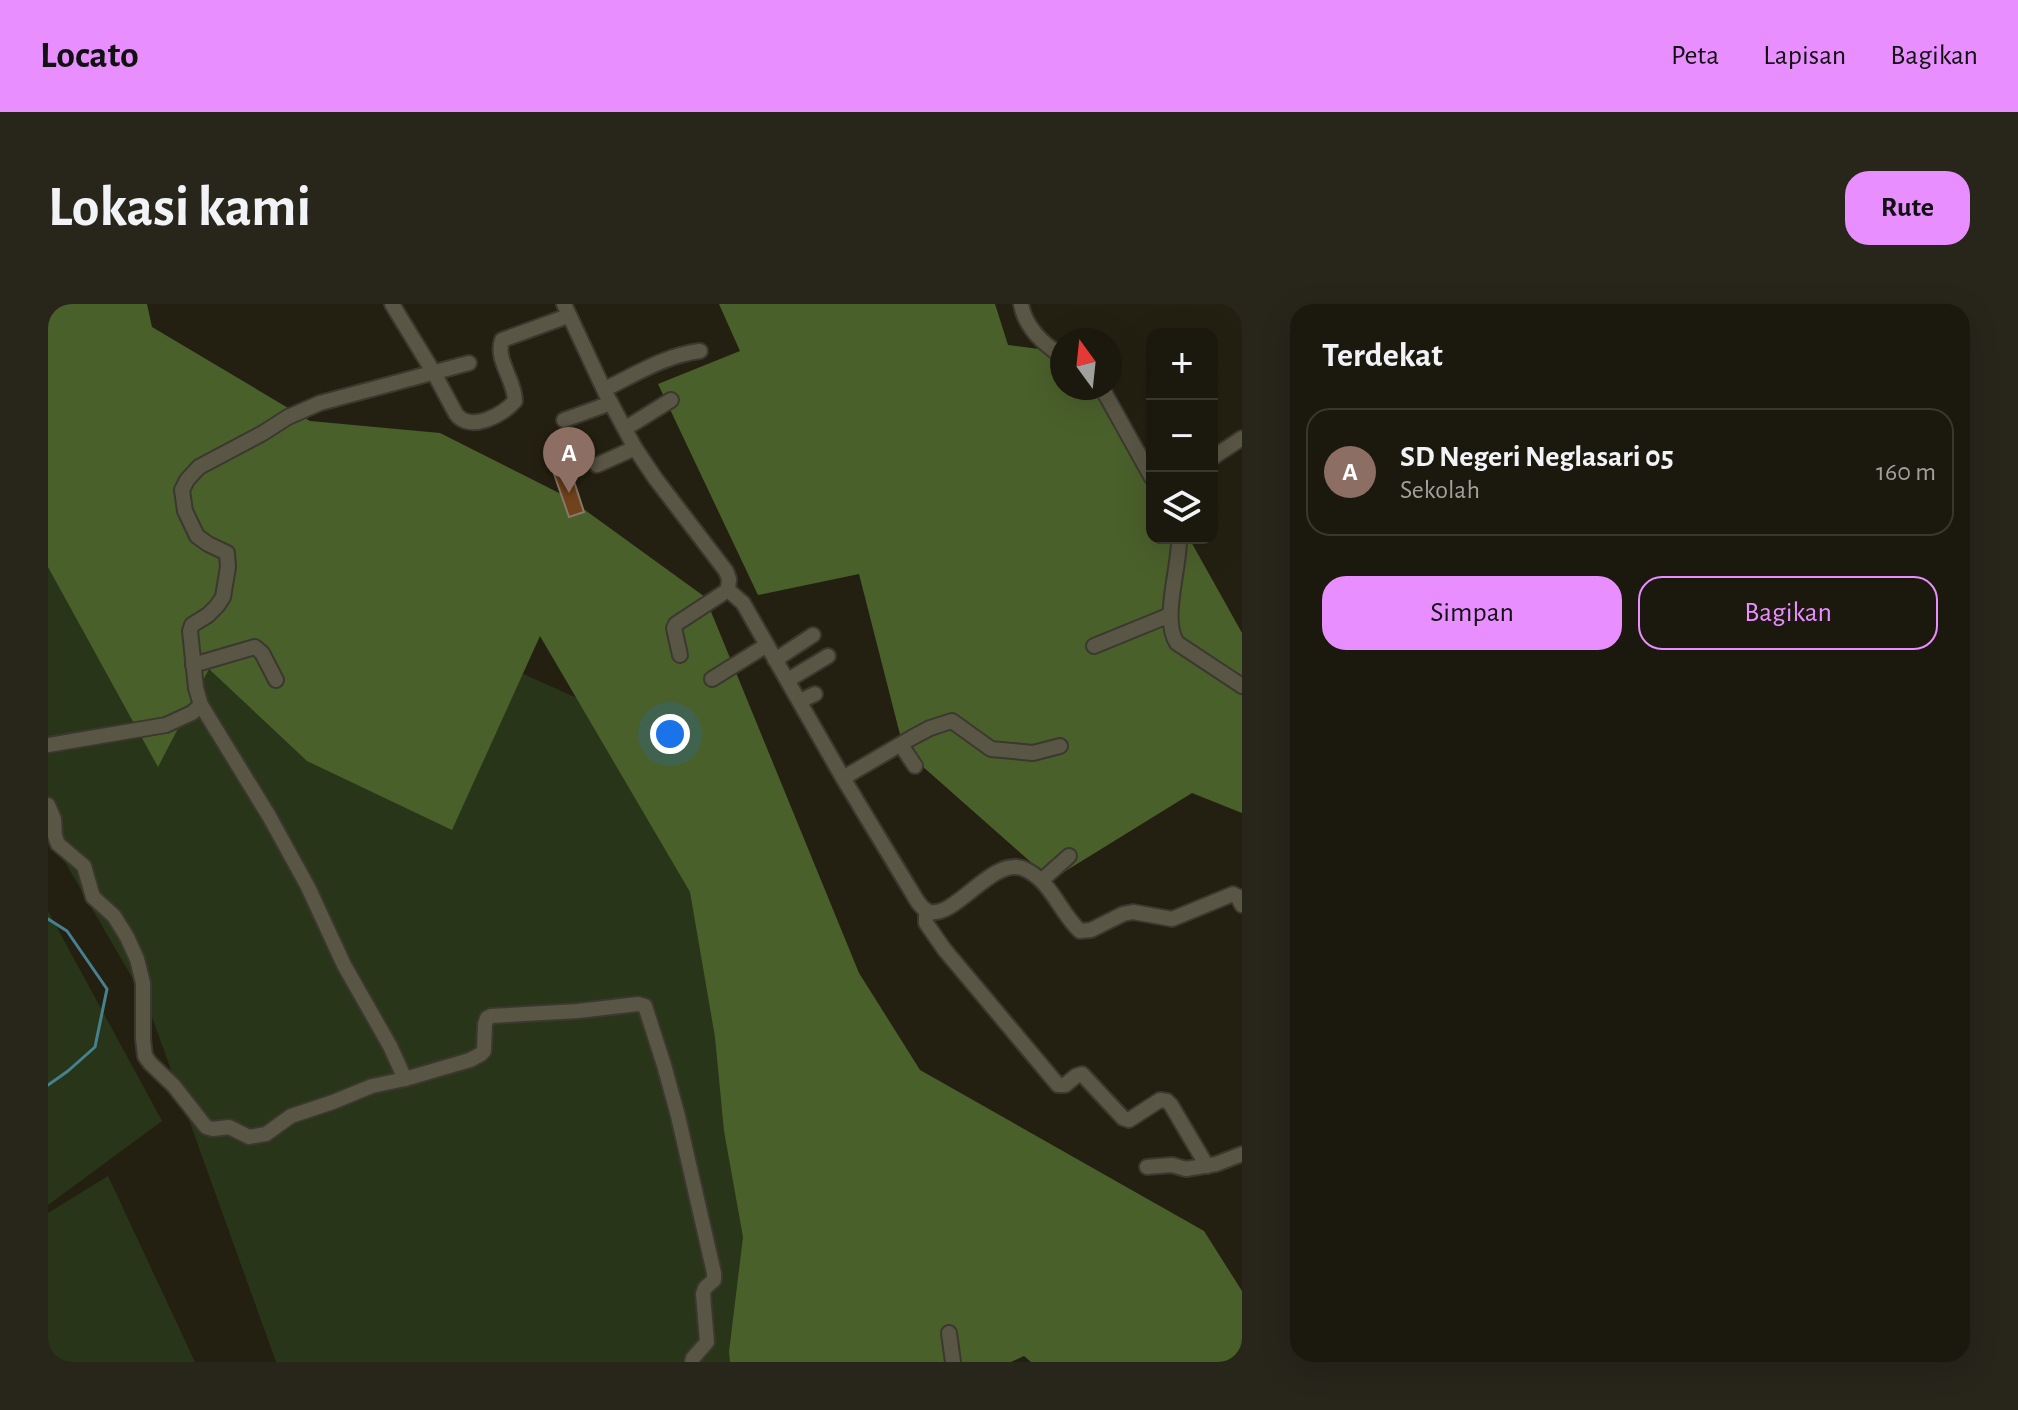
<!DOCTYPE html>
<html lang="id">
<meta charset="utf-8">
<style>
body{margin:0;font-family:"Alegreya Sans",sans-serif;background:#28251b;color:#f1f3f6}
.controls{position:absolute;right:24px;top:24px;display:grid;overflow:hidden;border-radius:16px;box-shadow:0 8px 32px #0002}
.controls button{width:72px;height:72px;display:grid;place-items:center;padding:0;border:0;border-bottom:2px solid #39372e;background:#1b180d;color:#f1f3f6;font:40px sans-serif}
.compass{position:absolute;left:1002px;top:24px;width:72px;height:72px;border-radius:50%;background:#1b180d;box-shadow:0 8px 32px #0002;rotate:345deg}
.you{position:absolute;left:622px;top:430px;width:28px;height:28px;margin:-20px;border:6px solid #fff;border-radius:50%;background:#1a73e8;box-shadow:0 0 0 12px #1a73e833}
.badge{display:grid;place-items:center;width:52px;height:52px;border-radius:50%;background:#e88eff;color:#fff;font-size:26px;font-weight:700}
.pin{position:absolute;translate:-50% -66px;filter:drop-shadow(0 2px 4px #0008)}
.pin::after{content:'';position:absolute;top:42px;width:28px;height:24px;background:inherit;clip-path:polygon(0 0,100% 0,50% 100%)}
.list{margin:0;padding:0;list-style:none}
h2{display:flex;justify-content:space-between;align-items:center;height:104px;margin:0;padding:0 32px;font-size:34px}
h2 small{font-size:26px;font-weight:400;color:#a0a09d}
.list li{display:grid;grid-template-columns:52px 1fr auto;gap:24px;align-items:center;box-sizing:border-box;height:128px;margin:0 16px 16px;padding:0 16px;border:2px solid #39372e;border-radius:24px}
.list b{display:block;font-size:30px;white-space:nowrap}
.list p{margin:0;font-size:26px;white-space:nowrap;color:#a0a09d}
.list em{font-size:26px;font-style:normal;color:#a0a09d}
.actions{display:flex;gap:16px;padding:24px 32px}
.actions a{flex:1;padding:18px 0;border:2px solid #e88eff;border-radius:24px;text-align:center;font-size:28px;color:#e88eff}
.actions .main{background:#e88eff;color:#111}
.icon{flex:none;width:44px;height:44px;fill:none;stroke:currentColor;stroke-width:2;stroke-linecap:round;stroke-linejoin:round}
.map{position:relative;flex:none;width:1194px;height:1058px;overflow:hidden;border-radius:24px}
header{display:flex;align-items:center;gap:48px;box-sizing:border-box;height:112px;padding:0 40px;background:#e88eff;color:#111}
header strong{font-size:38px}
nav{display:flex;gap:44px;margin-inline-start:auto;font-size:28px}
.intro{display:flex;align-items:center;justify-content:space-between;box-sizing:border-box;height:192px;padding:0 48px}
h1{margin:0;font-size:56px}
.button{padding:20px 36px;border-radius:24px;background:#e88eff;color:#111;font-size:28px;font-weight:700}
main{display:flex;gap:48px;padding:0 48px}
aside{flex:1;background:#1b180d;border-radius:24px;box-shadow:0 8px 32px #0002}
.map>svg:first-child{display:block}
.green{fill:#293518}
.forest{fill:#4a602b}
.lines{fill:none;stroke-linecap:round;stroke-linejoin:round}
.stream{stroke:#468191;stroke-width:3}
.building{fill:#71431c;stroke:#88786b;stroke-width:2}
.minor-casing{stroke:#3b382f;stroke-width:18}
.minor{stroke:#5a5645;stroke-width:14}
</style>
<header>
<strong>Locato</strong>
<nav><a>Peta</a><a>Lapisan</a><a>Bagikan</a></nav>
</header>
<div class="intro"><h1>Lokasi kami</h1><a class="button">Rute</a></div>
<main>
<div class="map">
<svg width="1194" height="1058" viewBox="0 0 1194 1058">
<rect width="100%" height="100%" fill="#242011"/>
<g class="green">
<polygon points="0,26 389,331 684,464 756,1058 228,1058 99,699 0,529"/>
<polygon points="0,607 114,817 0,901"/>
<polygon points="60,872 147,1058 0,1058 0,909"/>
</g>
<g class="forest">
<polygon points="0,0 99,0 104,23 262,117 392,129 519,193 657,293 811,669 872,766 1156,927 1194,987 1194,1058 983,1058 976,1052 963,1058 682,1058 681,1048 695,933 676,827 667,733 642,588 492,332 404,526 259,457 161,365 110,463 0,263"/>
<polygon points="671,0 947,0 960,41 1014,48 1014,84 1060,84 1104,166 1104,234 1141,234 1194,329 1194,509 1144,489 1003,576 856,446 811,270 710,291 610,80 692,47"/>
</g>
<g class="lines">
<polyline class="stream" points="0,615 19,627 59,685 47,743 20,767 0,781"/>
</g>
<polygon class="building" points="522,165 536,208 521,213 506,170"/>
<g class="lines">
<defs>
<g id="minor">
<path d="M344 0 386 69 408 110C422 129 455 111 467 97 467 76 447 56 454 36L520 12"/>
<path d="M516 0 558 90 587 144 607 174 678 267 681 275 680 286 695 299 795 474 865 590C869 597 874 606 882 608 908 613 944 554 974 564 1003 575 1011 608 1032 627L1043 626 1075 610 1085 608 1124 615 1185 590 1189 592 1194 601"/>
<path d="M973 0C977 23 995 40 1014 52"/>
<polyline points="1054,84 1104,174"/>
<path d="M557 85C588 70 618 51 652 47"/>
<polyline points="516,116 563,99"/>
<polyline points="578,124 623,96"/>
<polyline points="1164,154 1194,134"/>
<polyline points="549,161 587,144"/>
<path d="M1131 234C1132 263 1113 316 1129 339L1194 382"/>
<polyline points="1046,342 1122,311"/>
<polyline points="632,351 626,324 628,320 680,286"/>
<polyline points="727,356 765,331"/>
<polyline points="145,361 207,343 214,349 228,376"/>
<polyline points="664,375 719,341"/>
<polyline points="740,376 780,352"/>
<polyline points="752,397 767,390"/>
<polyline points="0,441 118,421 144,409 153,401"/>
<polyline points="853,441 867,462"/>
<polyline points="795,474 865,433 882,424 904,417 943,445 985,449 1012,442"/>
<polyline points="0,501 6,515 7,532 10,540 36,562 45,593 66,612 79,633 89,655 95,679 95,735 97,752 102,759 126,782 158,823 165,825 181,823 201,833 218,830 243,812 285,798 324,782 357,775 422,756 433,750 436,747 437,720 439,714 443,712 530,707 590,700 597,702 616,761 630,812 666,969 666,976 657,984 655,990 659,1038 645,1054 644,1058"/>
<polyline points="994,576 1021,552"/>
<polyline points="878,606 878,619 896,645 1010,781 1017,781 1028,772 1034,770 1075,814 1081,816 1112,796 1119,797 1123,801 1159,862"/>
<polyline points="357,775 342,742 296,661 260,583 221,512 153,401 148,384 142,327 144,321 160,311 169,302 175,293 180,263 179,249 160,240 149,232 137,207 134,186 139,176 151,163 215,129 240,113 272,99 421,59"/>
<polyline points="1099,863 1124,861 1138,865 1168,860 1194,850"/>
<polyline points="901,1029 905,1058"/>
</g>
</defs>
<use href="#minor" class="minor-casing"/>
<use href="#minor" class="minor"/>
</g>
</svg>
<div class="controls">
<button>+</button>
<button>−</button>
<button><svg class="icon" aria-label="layers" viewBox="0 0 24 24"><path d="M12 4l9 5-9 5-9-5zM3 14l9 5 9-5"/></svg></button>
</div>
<svg class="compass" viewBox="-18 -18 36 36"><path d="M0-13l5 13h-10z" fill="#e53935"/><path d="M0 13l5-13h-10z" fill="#a0a09d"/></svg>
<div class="you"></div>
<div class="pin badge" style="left:521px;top:189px;background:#8d6e63">A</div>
</div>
<aside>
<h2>Terdekat<small></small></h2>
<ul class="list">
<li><span class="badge" style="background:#8d6e63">A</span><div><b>SD Negeri Neglasari 05</b><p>Sekolah</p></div><em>160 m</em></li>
</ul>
<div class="actions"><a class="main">Simpan</a><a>Bagikan</a></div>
</aside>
</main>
